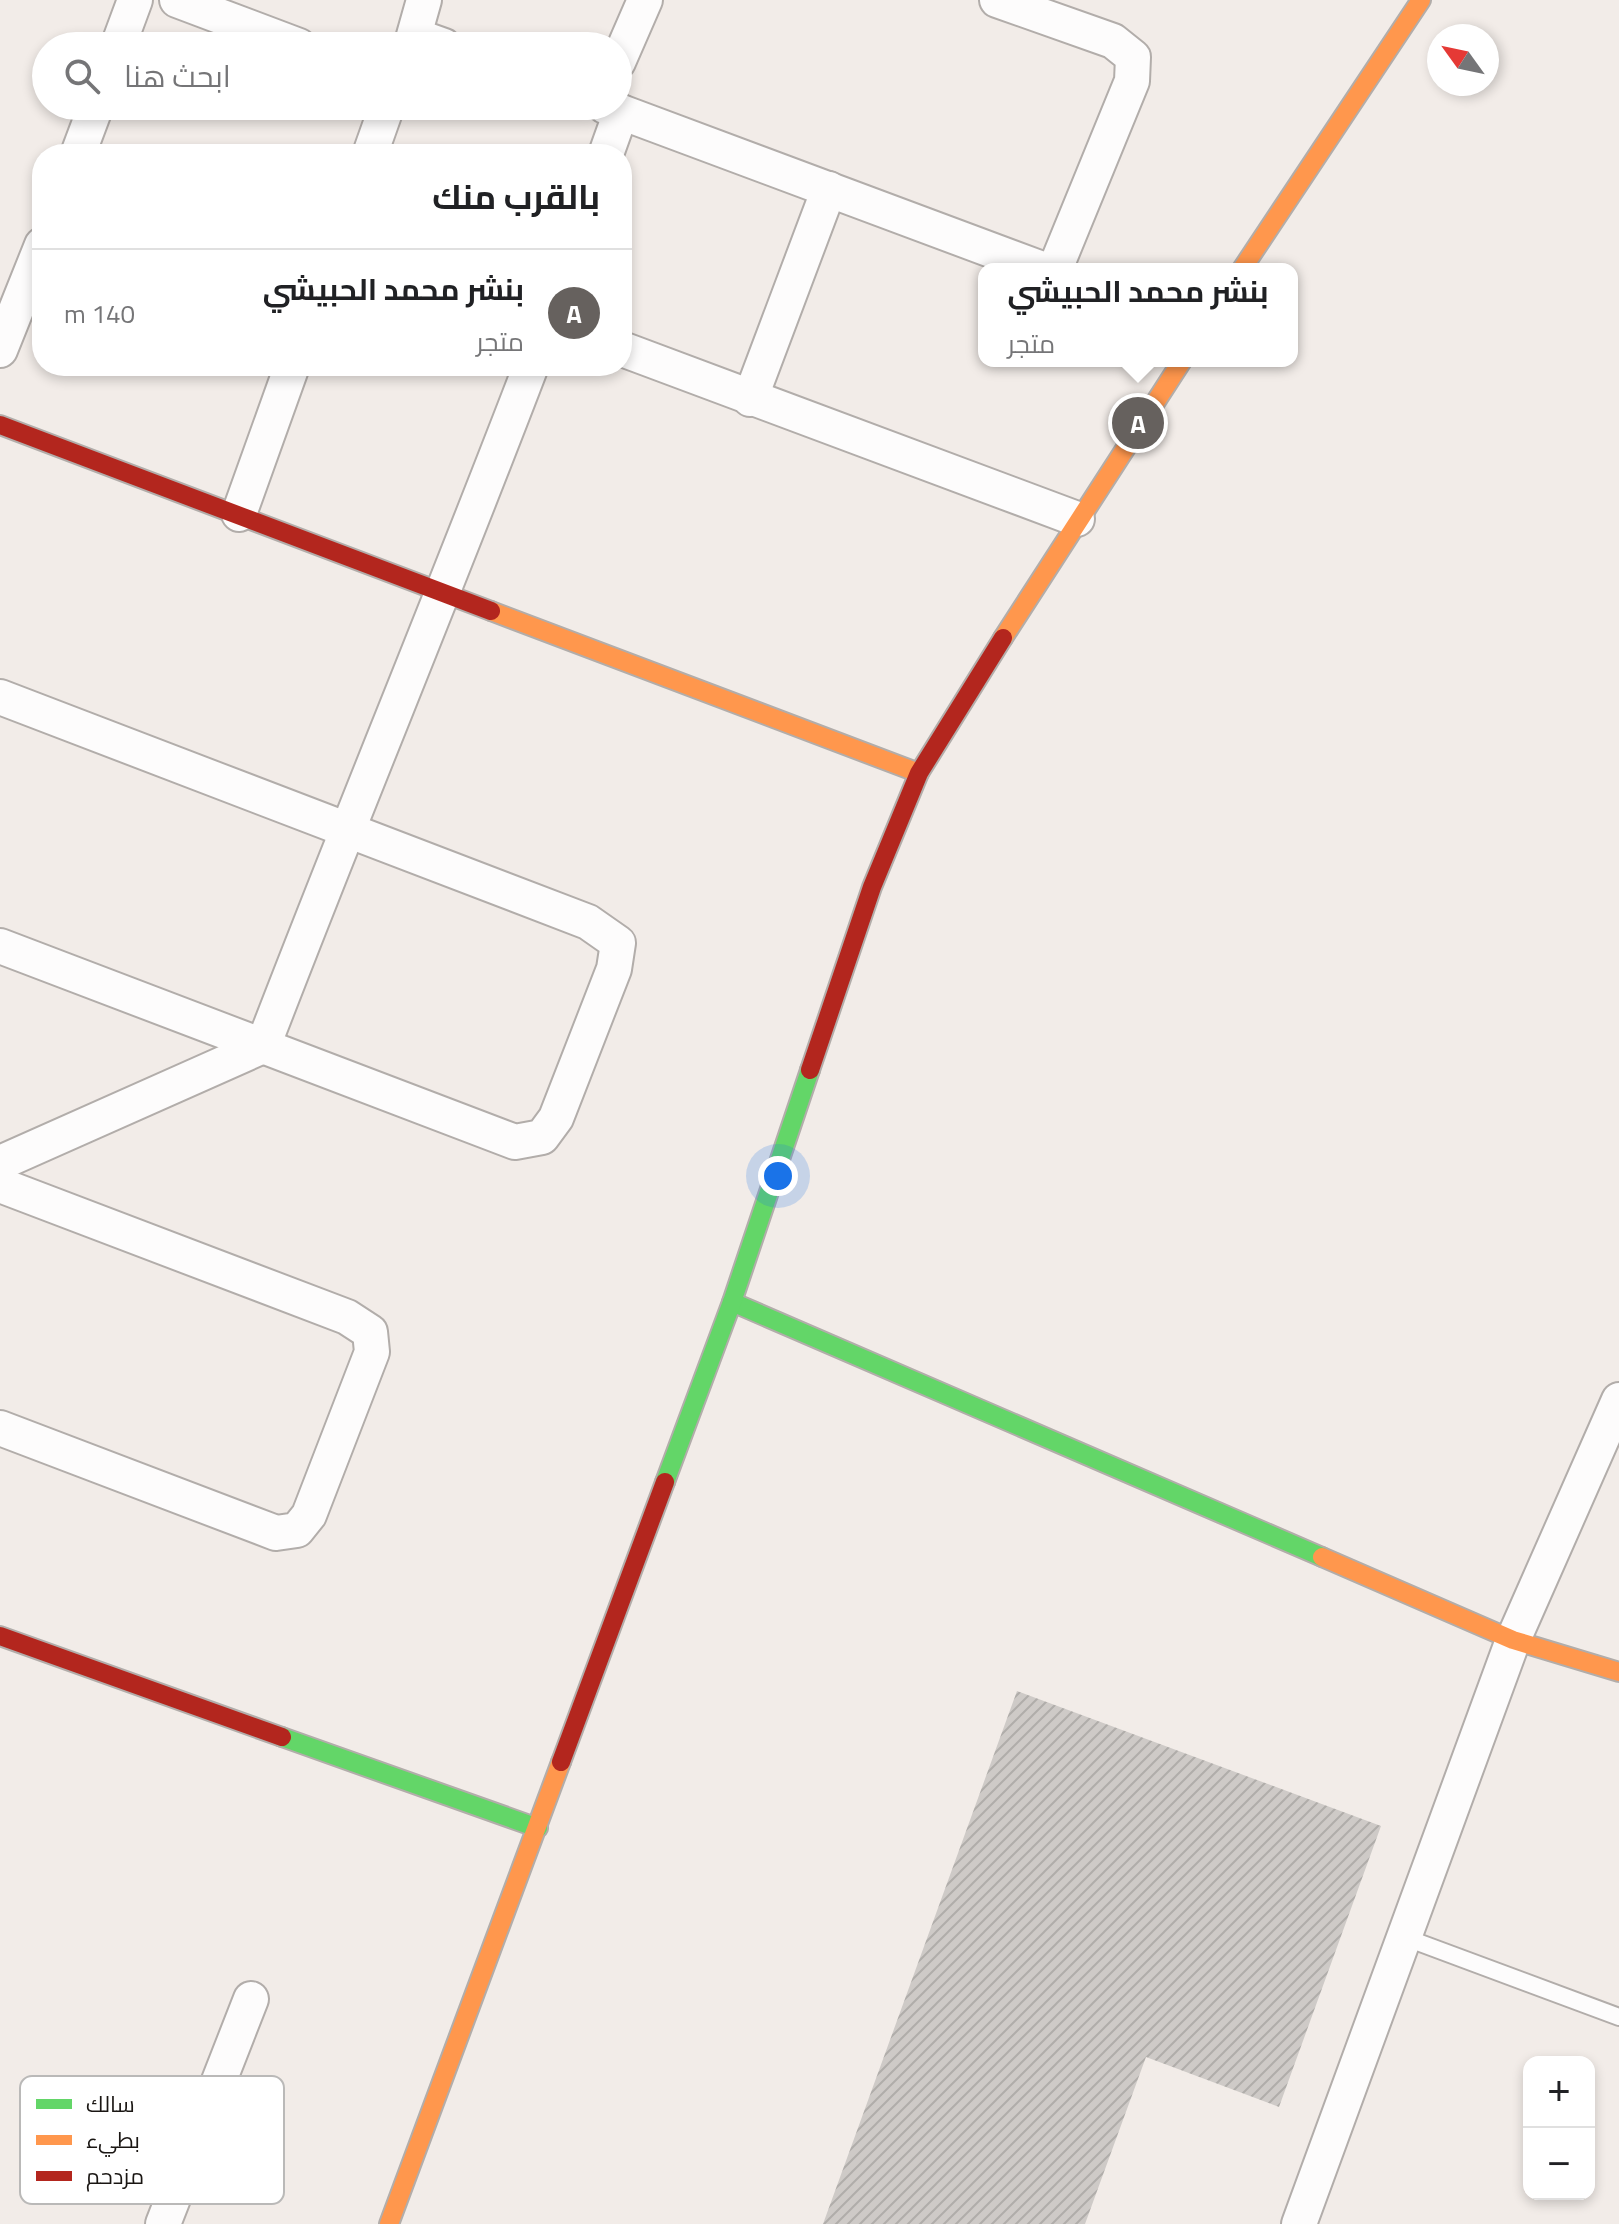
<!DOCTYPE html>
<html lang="ar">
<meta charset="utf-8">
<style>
body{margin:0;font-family:"Titillium Web",Cairo,sans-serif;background:#f2f2f2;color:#202124;direction:rtl}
.controls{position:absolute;right:24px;bottom:24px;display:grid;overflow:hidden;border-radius:16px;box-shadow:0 4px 12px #0003}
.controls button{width:72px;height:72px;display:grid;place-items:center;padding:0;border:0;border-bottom:2px solid #e0e0e0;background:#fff;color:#202124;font:40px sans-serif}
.compass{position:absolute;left:1427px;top:24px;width:72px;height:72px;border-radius:50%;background:#fff;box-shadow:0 4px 12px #0003;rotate:303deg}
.you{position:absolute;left:778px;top:1176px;width:28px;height:28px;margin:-20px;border:6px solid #fff;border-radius:50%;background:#1a73e8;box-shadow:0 0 0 12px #1a73e833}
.badge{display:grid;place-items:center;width:52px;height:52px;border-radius:50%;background:#66615e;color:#fff;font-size:26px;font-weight:700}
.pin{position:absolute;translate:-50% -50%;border:4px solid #fff;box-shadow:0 2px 8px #0006}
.popup{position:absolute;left:978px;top:263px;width:320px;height:104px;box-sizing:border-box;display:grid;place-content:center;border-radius:16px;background:#fff;filter:drop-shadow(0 2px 6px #0005);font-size:26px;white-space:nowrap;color:#757577}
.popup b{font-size:30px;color:#202124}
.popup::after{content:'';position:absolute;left:50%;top:100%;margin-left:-16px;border:16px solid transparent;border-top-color:#fff}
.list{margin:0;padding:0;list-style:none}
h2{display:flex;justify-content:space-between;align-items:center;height:104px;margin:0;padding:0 32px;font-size:34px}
h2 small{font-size:26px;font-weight:400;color:#757577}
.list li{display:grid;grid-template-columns:52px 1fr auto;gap:24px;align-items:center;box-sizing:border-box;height:128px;padding:0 32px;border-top:2px solid #e0e0e0}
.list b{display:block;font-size:30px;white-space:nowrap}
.list p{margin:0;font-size:26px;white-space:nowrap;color:#757577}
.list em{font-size:26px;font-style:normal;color:#757577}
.icon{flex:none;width:44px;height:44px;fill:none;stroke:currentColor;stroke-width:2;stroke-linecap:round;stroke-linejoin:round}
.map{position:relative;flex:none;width:1619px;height:2224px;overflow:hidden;direction:ltr}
.search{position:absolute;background:#fff;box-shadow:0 4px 12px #0003;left:32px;top:32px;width:600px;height:88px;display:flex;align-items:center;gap:20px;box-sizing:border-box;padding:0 28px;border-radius:44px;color:#757577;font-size:30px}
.panel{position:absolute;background:#fff;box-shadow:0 4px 12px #0003;left:32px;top:144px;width:600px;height:232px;border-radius:32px;direction:rtl}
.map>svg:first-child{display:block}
.building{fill:url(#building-hatch)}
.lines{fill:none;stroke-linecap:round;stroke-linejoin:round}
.lane-casing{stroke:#b2adaa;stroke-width:20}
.street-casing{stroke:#b2adaa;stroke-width:38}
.fast-casing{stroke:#b2adaa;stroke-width:22}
.slow-casing{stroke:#b2adaa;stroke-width:22}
.jam-casing{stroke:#b2adaa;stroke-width:22}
.lane{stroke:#fdfcfc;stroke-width:16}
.street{stroke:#fdfcfc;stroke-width:34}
.fast{stroke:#63d668;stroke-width:18}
.slow{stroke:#ff974d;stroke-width:18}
.jam{stroke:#b3261e;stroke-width:18}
.key{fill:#fff;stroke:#bab9b8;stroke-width:2}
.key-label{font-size:22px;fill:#1a1613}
</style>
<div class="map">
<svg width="1619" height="2224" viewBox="0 0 1619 2224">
<defs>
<pattern id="building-hatch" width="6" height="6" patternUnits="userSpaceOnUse" patternTransform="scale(2)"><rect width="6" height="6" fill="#cecac7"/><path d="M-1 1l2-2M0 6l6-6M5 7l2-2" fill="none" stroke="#b0adaa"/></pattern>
</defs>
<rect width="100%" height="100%" fill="#f2ece8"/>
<polygon class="building" points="1017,1691 1381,1826 1279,2107 1146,2057 1085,2224 823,2224"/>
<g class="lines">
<defs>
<polyline id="lane" points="1404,1937 1619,2017"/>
<g id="street">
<polyline points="177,0 299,46"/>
<polyline points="997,0 1113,41 1133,57 1132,81 1055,269"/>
<polyline points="416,36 444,46"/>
<polyline points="118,46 135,0"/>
<polyline points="411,46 424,0"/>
<polyline points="618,62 645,0"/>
<polyline points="605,106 1042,269"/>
<polyline points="78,154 96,106"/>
<polyline points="370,154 387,106"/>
<polyline points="606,154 621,112"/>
<polyline points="622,349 1077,519"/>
<polyline points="0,350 42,245"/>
<polyline points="750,399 829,189"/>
<polyline points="239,514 292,366"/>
<polyline points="0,697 588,922 618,943 614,969 556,1118 542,1137 515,1142 0,946"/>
<path d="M0 1163 263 1046C350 819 444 594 531 366"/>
<polyline points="0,1185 347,1317 370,1332 372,1352 309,1515 297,1530 276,1533 0,1428"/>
<polyline points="163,2224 251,1999"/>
<polyline points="1299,2224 1513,1640 1619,1400"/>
</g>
<g id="fast">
<polyline points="732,1302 1322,1557"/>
<polyline points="665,1482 732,1302 810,1070"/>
<polyline points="282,1737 538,1828"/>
</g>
<g id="slow">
<polyline points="1242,269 1421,0"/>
<polyline points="491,611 919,773"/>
<polyline points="1003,638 1182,361"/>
<polyline points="1322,1557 1513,1640 1619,1672"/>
<polyline points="389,2224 561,1762"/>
</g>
<g id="jam">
<polyline points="0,425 491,611"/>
<polyline points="810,1070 872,887 919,773 1003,638"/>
<polyline points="0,1636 282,1737"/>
<polyline points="561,1762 665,1482"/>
</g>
</defs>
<use href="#lane" class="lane-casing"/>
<use href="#street" class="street-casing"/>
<use href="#fast" class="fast-casing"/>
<use href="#slow" class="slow-casing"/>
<use href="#jam" class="jam-casing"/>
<use href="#lane" class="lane"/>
<use href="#street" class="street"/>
<use href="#fast" class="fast"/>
<use href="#slow" class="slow"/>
<use href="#jam" class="jam"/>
</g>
<rect x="20" y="2076" width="264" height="128" rx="12" class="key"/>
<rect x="36" y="2099" width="36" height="10" fill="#63d668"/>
<rect x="36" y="2135" width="36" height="10" fill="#ff974d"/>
<rect x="36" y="2171" width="36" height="10" fill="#b3261e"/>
<g class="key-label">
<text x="86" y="2112">سالك</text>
<text x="86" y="2148">بطيء</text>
<text x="86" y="2184">مزدحم</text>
</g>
</svg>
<div class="controls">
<button>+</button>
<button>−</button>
</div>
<svg class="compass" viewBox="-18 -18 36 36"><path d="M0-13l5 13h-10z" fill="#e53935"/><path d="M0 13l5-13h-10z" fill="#757577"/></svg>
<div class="you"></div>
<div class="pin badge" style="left:1138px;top:423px">A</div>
<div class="popup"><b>بنشر محمد الحبيشي</b>متجر</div>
<div class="search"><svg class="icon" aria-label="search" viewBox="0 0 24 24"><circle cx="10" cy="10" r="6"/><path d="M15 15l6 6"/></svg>ابحث هنا</div>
<section class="panel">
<h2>بالقرب منك<small></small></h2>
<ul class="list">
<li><span class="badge">A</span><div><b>بنشر محمد الحبيشي</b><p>متجر</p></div><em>140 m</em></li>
</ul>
</section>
</div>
